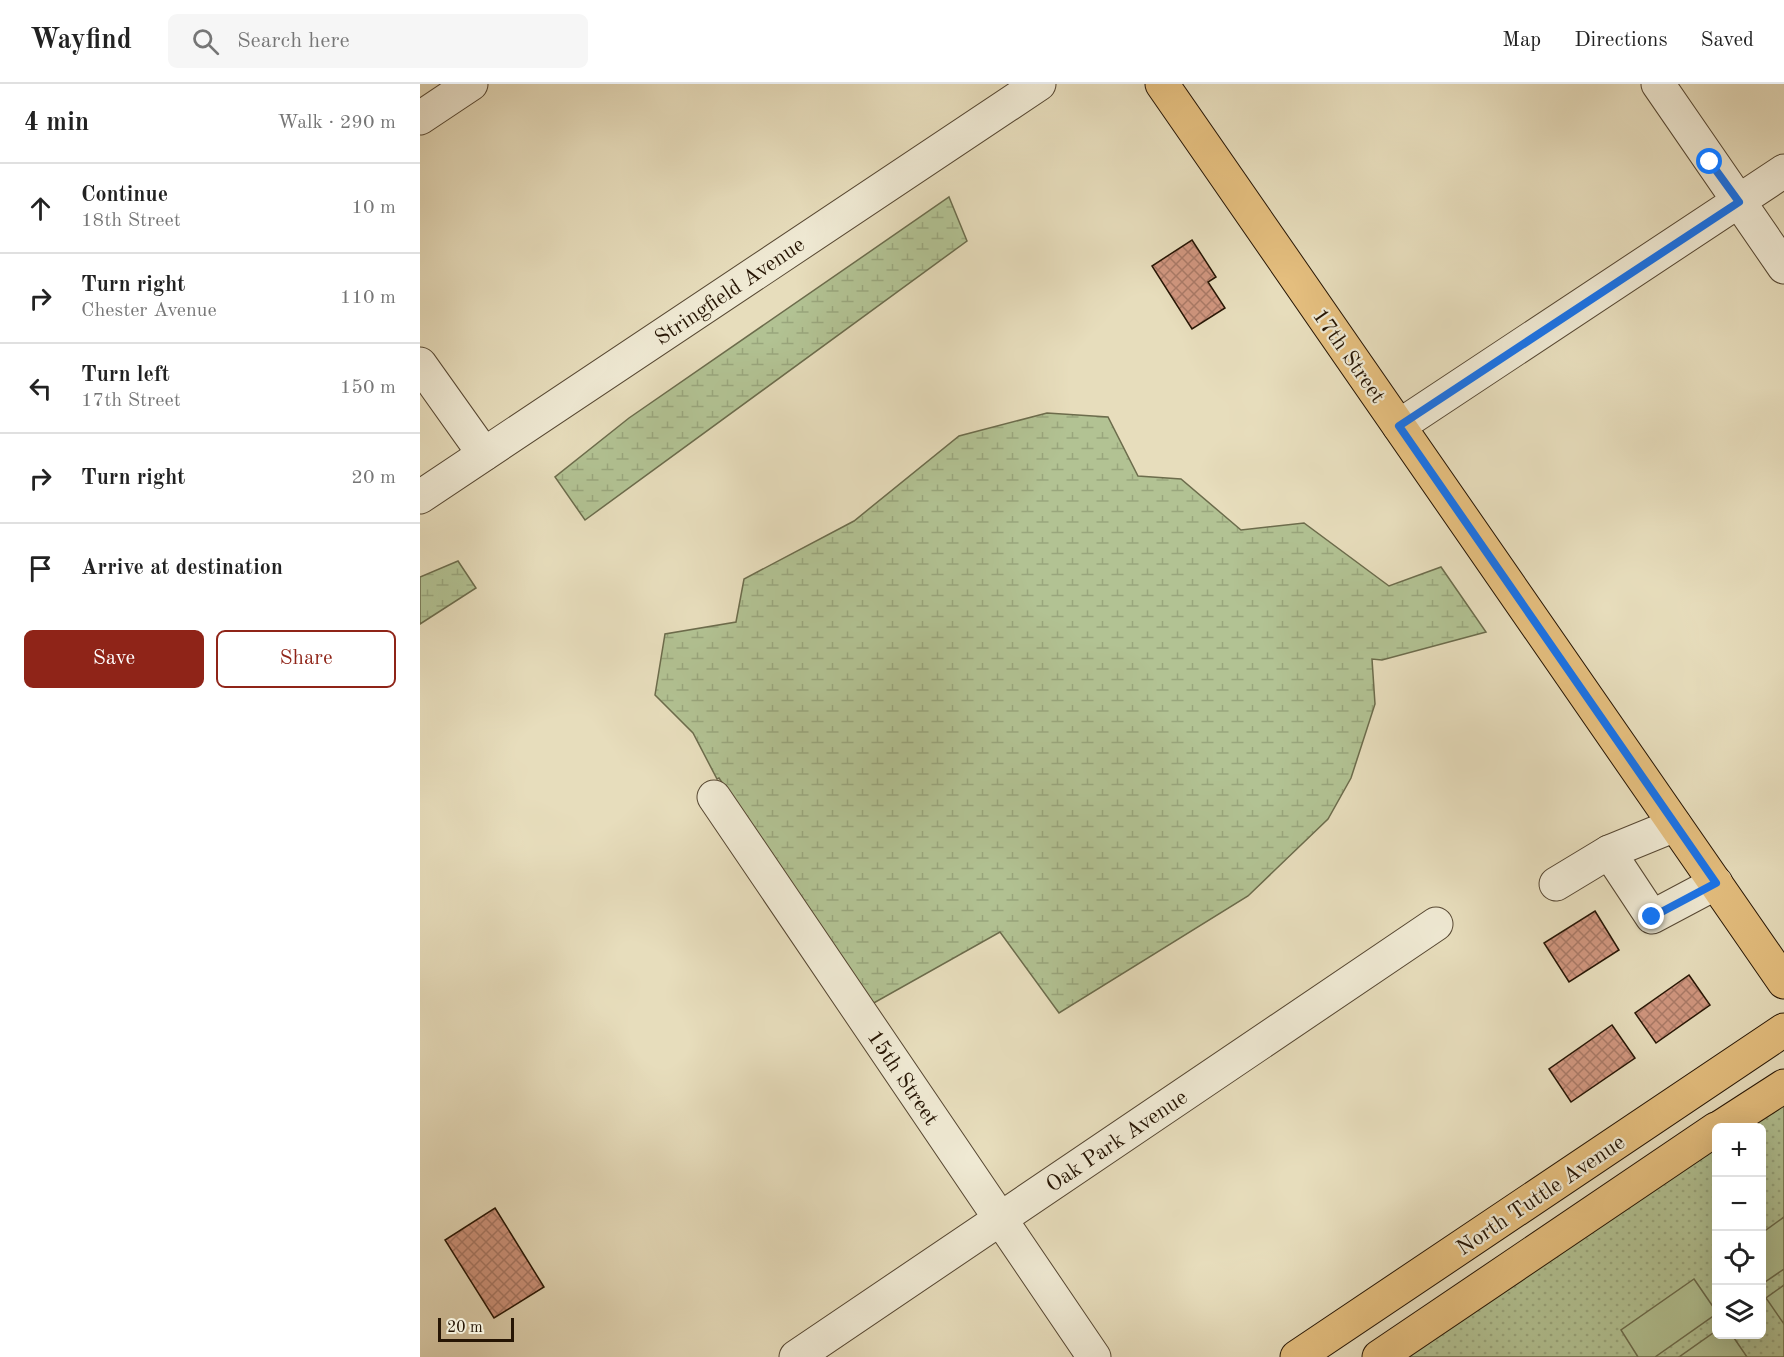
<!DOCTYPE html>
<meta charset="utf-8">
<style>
body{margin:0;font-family:"Old Standard TT",serif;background:#f6f6f6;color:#222}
.controls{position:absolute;right:18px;bottom:18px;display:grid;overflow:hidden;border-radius:9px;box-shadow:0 6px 24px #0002}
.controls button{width:54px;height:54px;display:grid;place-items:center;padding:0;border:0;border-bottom:2px solid #e0e0e0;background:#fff;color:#222;font:30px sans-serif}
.scale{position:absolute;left:18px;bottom:15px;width:76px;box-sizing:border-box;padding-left:6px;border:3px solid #261504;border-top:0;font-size:16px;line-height:21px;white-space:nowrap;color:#261504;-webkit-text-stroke:4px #efe9d3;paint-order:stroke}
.stop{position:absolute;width:18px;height:18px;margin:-14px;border:4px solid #1a73e8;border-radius:50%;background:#fff}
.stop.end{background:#1a73e8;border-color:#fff;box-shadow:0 2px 6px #0008}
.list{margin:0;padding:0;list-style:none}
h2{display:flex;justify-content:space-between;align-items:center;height:78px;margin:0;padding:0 24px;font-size:26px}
h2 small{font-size:20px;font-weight:400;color:#767676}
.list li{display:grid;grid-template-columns:39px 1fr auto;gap:18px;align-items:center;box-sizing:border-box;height:90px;padding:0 24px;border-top:2px solid #e0e0e0}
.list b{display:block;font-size:22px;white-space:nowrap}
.list p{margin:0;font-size:20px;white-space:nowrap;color:#767676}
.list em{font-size:20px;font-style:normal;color:#767676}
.actions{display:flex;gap:12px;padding:18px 24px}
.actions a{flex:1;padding:14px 0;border:2px solid #8f2418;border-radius:9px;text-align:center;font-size:21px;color:#8f2418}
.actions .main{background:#8f2418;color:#fff}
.icon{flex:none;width:33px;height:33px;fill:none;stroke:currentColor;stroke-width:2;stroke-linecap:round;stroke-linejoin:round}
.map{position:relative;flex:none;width:1364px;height:1273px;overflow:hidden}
header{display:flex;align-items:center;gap:36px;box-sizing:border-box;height:84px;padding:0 30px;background:#fff;border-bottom:2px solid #e0e0e0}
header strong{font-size:28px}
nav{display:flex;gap:33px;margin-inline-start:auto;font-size:21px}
.search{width:420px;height:54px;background:#f6f6f6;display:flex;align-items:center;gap:15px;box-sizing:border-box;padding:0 21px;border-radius:9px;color:#767676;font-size:22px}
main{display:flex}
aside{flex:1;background:#fff}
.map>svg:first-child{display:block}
.grass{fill:url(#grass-dots);stroke:#6c6c4c;stroke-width:1.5}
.wetland{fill:url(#wetland-marsh);stroke:#6c6c4c;stroke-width:1.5}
.pitch{fill:#b2c293;stroke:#6c6c4c;stroke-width:1.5}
.building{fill:url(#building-cross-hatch);stroke:#261504;stroke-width:1.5}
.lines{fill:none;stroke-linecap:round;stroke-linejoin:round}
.minor-casing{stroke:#564732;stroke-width:35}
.major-casing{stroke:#261504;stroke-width:35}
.minor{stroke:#efe9d3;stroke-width:33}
.major{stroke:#e4be7e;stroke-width:33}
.route{stroke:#1a73e8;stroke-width:8}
.labels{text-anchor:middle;stroke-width:4.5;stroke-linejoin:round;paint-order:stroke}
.street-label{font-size:22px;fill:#261504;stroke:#efe9d3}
</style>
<header>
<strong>Wayfind</strong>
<div class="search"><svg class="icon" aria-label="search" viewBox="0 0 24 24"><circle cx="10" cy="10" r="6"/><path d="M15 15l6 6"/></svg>Search here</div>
<nav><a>Map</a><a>Directions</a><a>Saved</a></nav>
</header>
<main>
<aside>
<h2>4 min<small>Walk · 290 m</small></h2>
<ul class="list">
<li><svg class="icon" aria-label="ahead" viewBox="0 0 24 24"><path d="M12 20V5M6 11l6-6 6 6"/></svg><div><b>Continue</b><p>18th Street</p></div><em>10 m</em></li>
<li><svg class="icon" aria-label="right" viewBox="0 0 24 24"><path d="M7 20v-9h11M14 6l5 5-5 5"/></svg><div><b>Turn right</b><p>Chester Avenue</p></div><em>110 m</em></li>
<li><svg class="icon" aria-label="left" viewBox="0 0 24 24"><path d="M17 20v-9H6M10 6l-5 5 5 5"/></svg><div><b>Turn left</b><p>17th Street</p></div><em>150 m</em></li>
<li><svg class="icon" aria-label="right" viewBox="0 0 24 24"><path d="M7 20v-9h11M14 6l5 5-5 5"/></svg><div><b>Turn right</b></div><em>20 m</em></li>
<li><svg class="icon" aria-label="arrive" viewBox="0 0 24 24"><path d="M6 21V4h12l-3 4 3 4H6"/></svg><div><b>Arrive at destination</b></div></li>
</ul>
<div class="actions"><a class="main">Save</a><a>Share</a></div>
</aside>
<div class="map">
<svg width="1364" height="1273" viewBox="0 0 1364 1273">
<defs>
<pattern id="grass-dots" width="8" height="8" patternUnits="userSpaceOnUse" patternTransform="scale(1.5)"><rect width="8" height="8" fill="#b2c293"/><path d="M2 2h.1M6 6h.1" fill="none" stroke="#99a67d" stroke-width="1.8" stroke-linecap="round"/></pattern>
<pattern id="wetland-marsh" width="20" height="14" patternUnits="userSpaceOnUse" patternTransform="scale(1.5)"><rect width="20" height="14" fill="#b2c293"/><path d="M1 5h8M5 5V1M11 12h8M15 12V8" fill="none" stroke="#99a67d"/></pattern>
<pattern id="building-cross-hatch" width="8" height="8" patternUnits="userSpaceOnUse" patternTransform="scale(1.5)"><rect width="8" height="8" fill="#d0967f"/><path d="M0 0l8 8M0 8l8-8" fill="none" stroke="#a97966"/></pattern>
</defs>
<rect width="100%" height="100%" fill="#e7ddbc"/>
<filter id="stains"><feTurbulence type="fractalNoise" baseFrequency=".00333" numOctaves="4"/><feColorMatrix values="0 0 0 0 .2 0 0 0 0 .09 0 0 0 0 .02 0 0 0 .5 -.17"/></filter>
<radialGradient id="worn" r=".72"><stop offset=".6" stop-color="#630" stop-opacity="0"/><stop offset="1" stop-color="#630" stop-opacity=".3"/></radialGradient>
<polygon class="grass" points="1364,1017 1364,1273 984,1273 1296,1064 1296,1250 1342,1250 1342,1044 1326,1043"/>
<g class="wetland">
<polygon points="529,113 547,157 165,436 135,393 209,334"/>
<polygon points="627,329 688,333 718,392 761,395 821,446 884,439 969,502 1021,483 1066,548 962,576 952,575 955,620 931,694 908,735 828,812 639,929 580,848 452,920 299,694 297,695 273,649 235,611 245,550 316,538 324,495 434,437 539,352"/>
<polygon points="38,477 56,504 0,540 0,493"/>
</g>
<g class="pitch">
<polygon points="1364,1133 1364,1185 1342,1200 1342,1149"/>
<polygon points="1274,1195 1296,1227 1296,1230 1235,1273 1218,1273 1201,1246"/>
<polygon points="1364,1201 1364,1240 1346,1214"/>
<polygon points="1296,1247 1296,1250 1312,1251 1327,1273 1259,1273"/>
</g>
<g class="building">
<polygon points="772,156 796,193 788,198 805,224 772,245 732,182"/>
<polygon points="1175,827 1199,866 1149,898 1124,859"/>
<polygon points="1269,891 1290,921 1236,959 1215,929"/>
<polygon points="1192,941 1215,974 1151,1018 1129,985"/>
<polygon points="75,1124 124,1203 74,1234 25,1156"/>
</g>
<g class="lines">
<defs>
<g id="minor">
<polyline points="1238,0 1364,183"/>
<polyline points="0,34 51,0"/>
<polyline points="0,280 64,370"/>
<polyline points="979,342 1364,87"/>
<polyline points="0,413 619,0"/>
<polyline points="294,713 674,1273"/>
<polyline points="1189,768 1232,833 1296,799"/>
<polyline points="1136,800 1189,768 1255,741"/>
<polyline points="376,1273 1016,840"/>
</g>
<g id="major">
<polyline points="742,0 1364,898"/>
<polyline points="1299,1044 1364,1002"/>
<polyline points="877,1273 1364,946"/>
<polyline points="959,1273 1296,1045"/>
</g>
</defs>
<use href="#minor" class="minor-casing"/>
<use href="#major" class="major-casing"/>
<use href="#minor" class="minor"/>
<use href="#major" class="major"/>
</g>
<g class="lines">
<polyline class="route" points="1232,833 1296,799 979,342 1319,118 1290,78"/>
</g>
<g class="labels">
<g class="street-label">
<text transform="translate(309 206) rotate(-34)" y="8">Stringfield Avenue</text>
<text transform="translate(930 271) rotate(55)" y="8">17th Street</text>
<text transform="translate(484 993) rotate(56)" y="8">15th Street</text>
<text transform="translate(696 1056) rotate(-34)" y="8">Oak Park Avenue</text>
<text transform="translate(1120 1110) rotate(-34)" y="8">North Tuttle Avenue</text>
</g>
</g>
<rect width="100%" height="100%" filter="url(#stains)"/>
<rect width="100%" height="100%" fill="url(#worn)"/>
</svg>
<div class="controls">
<button>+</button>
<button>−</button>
<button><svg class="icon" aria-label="locate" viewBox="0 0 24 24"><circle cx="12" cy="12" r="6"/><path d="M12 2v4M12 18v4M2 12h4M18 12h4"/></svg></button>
<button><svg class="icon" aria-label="layers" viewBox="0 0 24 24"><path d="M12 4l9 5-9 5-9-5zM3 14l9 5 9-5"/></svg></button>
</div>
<div class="scale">20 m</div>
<div class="stop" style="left:1290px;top:78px"></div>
<div class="stop end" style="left:1232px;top:833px"></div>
</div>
</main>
